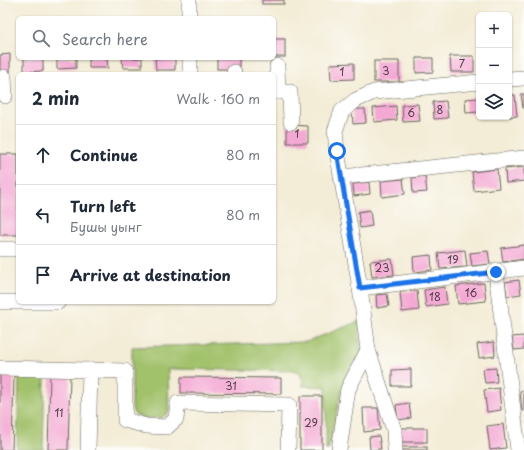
<!DOCTYPE html>
<meta charset="utf-8">
<style>
body{margin:0;font-family:"Playpen Sans",sans-serif;background:#f6f6f7;color:#1f2937}
.controls{position:absolute;right:12px;top:12px;display:grid;overflow:hidden;border-radius:6px;box-shadow:0 1px 3px #0004}
.controls button{width:36px;height:36px;display:grid;place-items:center;padding:0;border:0;border-bottom:1px solid #e0e1e3;background:#fff;color:#1f2937;font:20px sans-serif}
.stop{position:absolute;width:12px;height:12px;margin:-9px;border:3px solid #1a73e8;border-radius:50%;background:#fff}
.stop.end{background:#1a73e8;border-color:#fff;box-shadow:0 1px 4px #0008}
.list{margin:0;padding:0;list-style:none}
h2{display:flex;justify-content:space-between;align-items:center;height:52px;margin:0;padding:0 16px;font-size:17px}
h2 small{font-size:13px;font-weight:400;color:#747a83}
.list li{display:grid;grid-template-columns:26px 1fr auto;gap:12px;align-items:center;box-sizing:border-box;height:60px;padding:0 16px;border-top:1px solid #e0e1e3}
.list b{display:block;font-size:15px;white-space:nowrap}
.list p{margin:0;font-size:13px;white-space:nowrap;color:#747a83}
.list em{font-size:13px;font-style:normal;color:#747a83}
.icon{flex:none;width:22px;height:22px;fill:none;stroke:currentColor;stroke-width:2;stroke-linecap:round;stroke-linejoin:round}
.map{position:relative;flex:none;width:524px;height:450px;overflow:hidden}
.search{position:absolute;background:#fff;box-shadow:0 1px 3px #0004;left:16px;top:16px;width:260px;height:44px;display:flex;align-items:center;gap:10px;box-sizing:border-box;padding:0 14px;border-radius:6px;color:#747a83;font-size:15px}
.panel{position:absolute;background:#fff;box-shadow:0 1px 3px #0004;left:16px;top:72px;width:260px;height:232px;border-radius:6px}
.map>svg:first-child{display:block}
.green{fill:#a1c16a;stroke:#5e6e43}
.building{fill:#f4a9d4}
.lines{fill:none;stroke-linecap:round;stroke-linejoin:round}
.minor-casing{stroke:#67655d;stroke-width:16}
.minor{stroke:#fff;stroke-width:15}
.route{stroke:#1a73e8;stroke-width:5}
.labels{text-anchor:middle;stroke-width:3.5;stroke-linejoin:round;paint-order:stroke}
.number-label{font-size:11px;fill:#523f4a}
</style>
<div class="map">
<svg width="524" height="450" viewBox="0 0 524 450">
<rect width="100%" height="100%" fill="#fdfcf7"/>
<filter id="ink" filterUnits="userSpaceOnUse"><feTurbulence type="fractalNoise" baseFrequency=".025" numOctaves="2"/><feDisplacementMap in="SourceGraphic" scale="8" xChannelSelector="R" yChannelSelector="G"/><feConvolveMatrix kernelMatrix="1 2 1 2 8 2 1 2 1" color-interpolation-filters="sRGB"/></filter>
<filter id="wash" filterUnits="userSpaceOnUse"><feTurbulence type="fractalNoise" baseFrequency=".012" numOctaves="4" result="noise"/><feDisplacementMap in="SourceGraphic" scale="16" xChannelSelector="R" yChannelSelector="G"/><feGaussianBlur stdDeviation="0.9" result="paint"/><feColorMatrix in="noise" values="0 0 0 0 0 0 0 0 0 0 0 0 0 0 0 0 0 1.4 0 .05"/><feComposite in="paint" operator="in"/></filter>
<g filter="url(#wash)">
<rect width="100%" height="100%" fill="#f3ecd6"/>
<g class="green">
<polygon points="360,321 360,354 342,389 328,450 326,450 326,387 303,386 302,378 298,371 168,369 169,412 162,418 143,418 134,414 132,408 132,347 306,342"/>
<polygon points="19,376 45,376 43,450 17,450"/>
</g>
<g id="blocks">
<g class="building">
<rect x="262" y="0" width="22" height="4"/>
<rect x="274" y="39" width="11" height="18"/>
<polygon points="10,54 10,72 0,73 0,55"/>
<polygon points="450,56 474,56 474,72 451,72"/>
<polygon points="24,58 43,58 43,71 24,72"/>
<polygon points="57,58 76,58 76,68 57,69"/>
<polygon points="89,58 107,58 108,68 89,68"/>
<polygon points="122,58 142,58 142,68 123,68"/>
<polygon points="155,58 175,58 175,70 156,70"/>
<rect x="217" y="58" width="22" height="11"/>
<polygon points="416,58 433,58 433,72 416,73"/>
<rect x="374" y="61" width="25" height="21"/>
<polygon points="354,63 354,79 331,80 330,64"/>
<polygon points="521,94 524,94 524,108 523,108"/>
<polygon points="509,95 515,95 517,116 509,117"/>
<polygon points="479,98 479,112 466,113 465,99"/>
<polygon points="446,101 448,118 434,119 433,102"/>
<polygon points="418,104 420,121 403,122 402,105"/>
<polygon points="396,106 397,120 374,122 373,108"/>
<polygon points="352,109 365,109 366,123 353,124"/>
<polygon points="287,125 308,126 308,143 287,143"/>
<rect x="0" y="154" width="18" height="81"/>
<polygon points="524,167 524,181 506,183 505,169"/>
<polygon points="497,169 499,188 474,191 472,172"/>
<polygon points="425,176 427,192 413,193 412,178"/>
<polygon points="403,179 405,194 382,197 381,181"/>
<polygon points="369,182 370,194 354,196 353,184"/>
<polygon points="370,210 372,226 360,228 358,212"/>
<polygon points="524,245 524,259 503,262 501,248"/>
<polygon points="465,250 467,267 440,269 438,253"/>
<polygon points="488,251 490,264 472,266 470,253"/>
<polygon points="431,255 432,270 414,272 413,257"/>
<polygon points="392,259 394,275 372,277 370,261"/>
<polygon points="519,280 521,294 507,296 505,282"/>
<polygon points="484,283 486,301 458,304 456,286"/>
<polygon points="445,287 447,304 426,307 424,290"/>
<polygon points="417,291 419,310 402,312 400,292"/>
<polygon points="387,294 389,306 377,308 376,295"/>
<polygon points="524,336 524,349 514,350 512,337"/>
<polygon points="494,342 495,356 479,358 477,344"/>
<polygon points="496,368 497,382 485,383 483,369"/>
<polygon points="411,369 411,386 392,386 392,370"/>
<polygon points="0,375 14,375 12,450 0,450"/>
<polygon points="50,375 70,376 68,450 48,450"/>
<polygon points="181,377 281,378 281,394 181,393"/>
<polygon points="499,388 501,410 487,412 484,390"/>
<polygon points="524,390 524,411 522,411 520,391"/>
<rect x="300" y="396" width="22" height="54"/>
<polygon points="409,403 411,418 398,420 396,405"/>
<polygon points="363,408 378,408 380,430 364,432"/>
<polygon points="503,424 506,448 490,450 487,426"/>
<rect x="400" y="428" width="27" height="14"/>
<polygon points="379,436 381,449 370,450 369,437"/>
<rect x="401" y="447" width="26" height="3"/>
</g>
</g>
</g>
<g filter="url(#ink)">
<use href="#blocks" fill-opacity="0" stroke="#67655d" stroke-width="1"/>
<g class="lines">
<defs>
<g id="minor">
<polyline points="189,0 189,18"/>
<polyline points="190,58 190,74"/>
<polyline points="277,66 278,92"/>
<polyline points="234,72 234,74"/>
<polyline points="4,77 5,96"/>
<polyline points="509,79 524,78"/>
<polyline points="274,92 290,92 291,122"/>
<polyline points="342,177 524,158"/>
<polyline points="0,249 18,249"/>
<polyline points="496,272 518,450"/>
<polyline points="360,288 524,268"/>
<polyline points="0,302 58,302"/>
<polyline points="368,350 394,430 395,450"/>
<polyline points="0,368 90,370 88,450"/>
<polyline points="90,370 125,371 125,420 146,426 167,427 176,419 178,403 289,405 288,450"/>
<polyline points="339,450 348,389 368,350 360,288 337,151 335,131 342,111 356,100 374,92 479,82"/>
</g>
</defs>
<use href="#minor" class="minor-casing"/>
<use href="#minor" class="minor"/>
</g>
</g>
<g class="lines" filter="url(#ink)">
<polyline class="route" points="337,151 360,288 496,272"/>
</g>
<g class="labels">
<g class="number-label">
<text x="462" y="68">7</text>
<text x="386" y="75">3</text>
<text x="342" y="76">1</text>
<text x="440" y="114">8</text>
<text x="411" y="117">6</text>
<text x="297" y="138">1</text>
<text x="453" y="264">19</text>
<text x="382" y="272">23</text>
<text x="471" y="297">16</text>
<text x="435" y="301">18</text>
<text x="231" y="390">31</text>
<text x="59" y="417">11</text>
<text x="311" y="427">29</text>
</g>
</g>
</svg>
<div class="controls">
<button>+</button>
<button>−</button>
<button><svg class="icon" aria-label="layers" viewBox="0 0 24 24"><path d="M12 4l9 5-9 5-9-5zM3 14l9 5 9-5"/></svg></button>
</div>
<div class="stop" style="left:337px;top:151px"></div>
<div class="stop end" style="left:496px;top:272px"></div>
<div class="search"><svg class="icon" aria-label="search" viewBox="0 0 24 24"><circle cx="10" cy="10" r="6"/><path d="M15 15l6 6"/></svg>Search here</div>
<section class="panel">
<h2>2 min<small>Walk · 160 m</small></h2>
<ul class="list">
<li><svg class="icon" aria-label="ahead" viewBox="0 0 24 24"><path d="M12 20V5M6 11l6-6 6 6"/></svg><div><b>Continue</b></div><em>80 m</em></li>
<li><svg class="icon" aria-label="left" viewBox="0 0 24 24"><path d="M17 20v-9H6M10 6l-5 5 5 5"/></svg><div><b>Turn left</b><p>Бушы уынг</p></div><em>80 m</em></li>
<li><svg class="icon" aria-label="arrive" viewBox="0 0 24 24"><path d="M6 21V4h12l-3 4 3 4H6"/></svg><div><b>Arrive at destination</b></div></li>
</ul>
</section>
</div>
